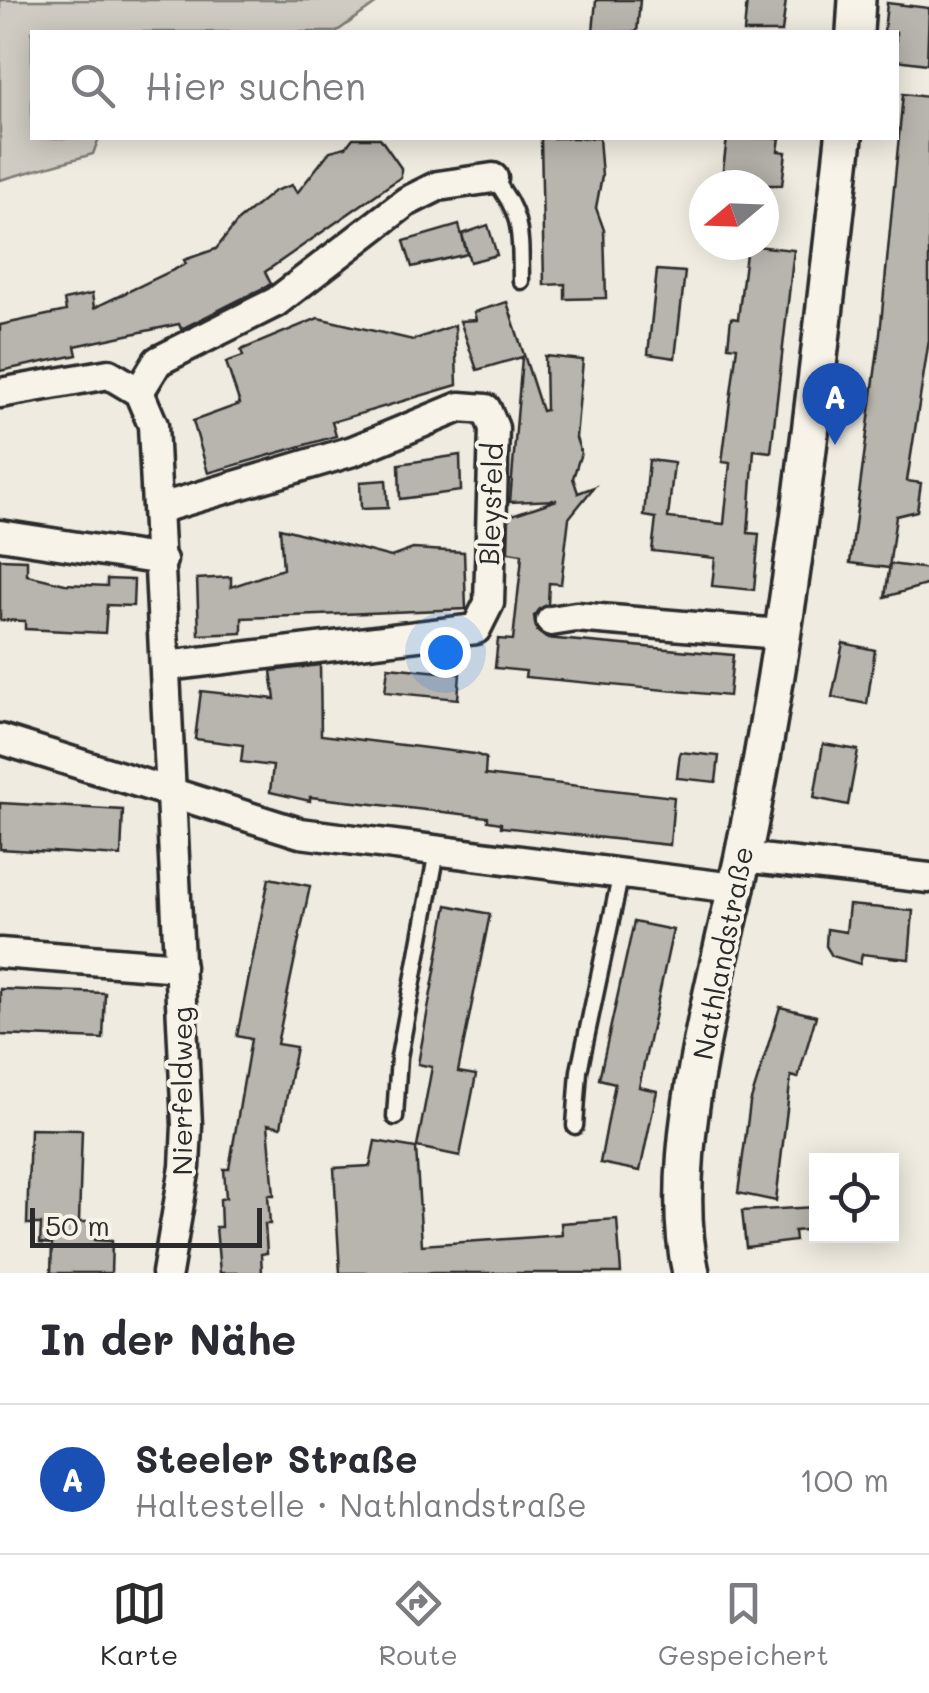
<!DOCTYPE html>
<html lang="de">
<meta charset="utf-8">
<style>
body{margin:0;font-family:Mali,sans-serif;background:#f2f2f3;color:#2b2b33}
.controls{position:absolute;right:30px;bottom:30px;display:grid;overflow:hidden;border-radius:0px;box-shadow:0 5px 25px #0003}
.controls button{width:90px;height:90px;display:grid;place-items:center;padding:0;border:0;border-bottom:2px solid #e1e1e2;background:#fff;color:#2b2b33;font:50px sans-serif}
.compass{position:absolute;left:689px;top:170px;width:90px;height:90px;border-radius:50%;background:#fff;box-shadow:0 5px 25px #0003;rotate:251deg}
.scale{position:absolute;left:30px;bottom:25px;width:232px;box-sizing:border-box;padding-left:10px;border:5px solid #2b2b2b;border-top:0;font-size:28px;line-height:35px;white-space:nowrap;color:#2b2b2b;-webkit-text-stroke:8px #f7f3e8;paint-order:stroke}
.you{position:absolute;left:445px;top:652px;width:35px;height:35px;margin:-25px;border:8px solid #fff;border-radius:50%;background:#1a73e8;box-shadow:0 0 0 15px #1a73e833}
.badge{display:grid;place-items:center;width:65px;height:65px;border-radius:50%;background:#2b2b2b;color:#fff;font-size:32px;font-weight:700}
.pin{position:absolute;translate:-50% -82px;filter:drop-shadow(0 2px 5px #0008)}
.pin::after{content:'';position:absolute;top:52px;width:35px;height:30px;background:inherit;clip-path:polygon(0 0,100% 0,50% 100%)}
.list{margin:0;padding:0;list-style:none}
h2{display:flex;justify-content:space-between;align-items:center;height:130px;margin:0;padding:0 40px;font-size:42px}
h2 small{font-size:32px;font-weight:400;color:#7c7c81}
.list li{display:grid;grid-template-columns:65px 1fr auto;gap:30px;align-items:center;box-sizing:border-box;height:150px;padding:0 40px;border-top:2px solid #e1e1e2}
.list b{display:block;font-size:38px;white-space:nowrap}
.list p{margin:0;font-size:32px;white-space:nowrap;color:#7c7c81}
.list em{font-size:32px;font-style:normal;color:#7c7c81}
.icon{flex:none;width:55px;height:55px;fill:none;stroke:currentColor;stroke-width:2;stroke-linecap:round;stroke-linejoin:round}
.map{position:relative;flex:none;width:929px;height:1273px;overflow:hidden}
.search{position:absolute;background:#fff;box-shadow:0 5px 25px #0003;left:30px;right:30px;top:30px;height:110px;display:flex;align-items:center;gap:25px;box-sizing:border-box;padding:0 35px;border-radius:0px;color:#7c7c81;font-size:38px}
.sheet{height:280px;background:#fff}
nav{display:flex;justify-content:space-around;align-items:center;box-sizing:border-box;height:140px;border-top:2px solid #e1e1e2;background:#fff;font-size:28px;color:#7c7c81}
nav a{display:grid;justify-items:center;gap:5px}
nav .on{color:#2b2b2b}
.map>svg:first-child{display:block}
.green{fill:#cfcbc2;stroke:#7d7b76;stroke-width:2.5}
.building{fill:#b8b5ae;stroke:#2b2b2b;stroke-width:2.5}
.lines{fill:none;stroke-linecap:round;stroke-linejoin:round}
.service-casing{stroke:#2b2b2b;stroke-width:21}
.minor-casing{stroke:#2b2b2b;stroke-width:35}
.tertiary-casing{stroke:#2b2b2b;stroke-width:42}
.service{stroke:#f7f3e8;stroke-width:14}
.minor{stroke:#f7f3e8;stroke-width:28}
.tertiary{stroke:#f7f3e8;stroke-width:35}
.labels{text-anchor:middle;stroke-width:8;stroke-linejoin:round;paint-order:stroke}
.street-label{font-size:28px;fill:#2b2b2b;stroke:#f7f3e8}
</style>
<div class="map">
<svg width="929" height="1273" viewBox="0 0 929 1273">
<rect width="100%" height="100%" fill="#efebe0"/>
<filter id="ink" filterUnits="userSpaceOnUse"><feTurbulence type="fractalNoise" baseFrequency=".01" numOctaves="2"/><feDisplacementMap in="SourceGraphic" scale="20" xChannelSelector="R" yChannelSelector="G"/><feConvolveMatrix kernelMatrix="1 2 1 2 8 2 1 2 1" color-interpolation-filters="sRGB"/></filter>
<g filter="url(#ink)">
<polygon class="green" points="0,0 381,0 336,32 32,32 32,138 99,138 93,154 0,180"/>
<g class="building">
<polygon points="596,0 640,0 637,32 593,32"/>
<polygon points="747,0 786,0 782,32 744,32"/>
<polygon points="887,3 929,8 927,64 896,60 896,32 884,32"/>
<polygon points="903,94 929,97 929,340 907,481 921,483 917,511 896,516 889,568 850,563 880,334"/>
<polygon points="353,138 380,138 401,168 401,177 265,272 271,284 181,329 179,324 75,346 77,355 0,371 0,325 66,311 64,300 92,294 94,308 186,264 184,260 216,249 238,221 274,191 292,185 297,193 330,151 346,147"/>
<polygon points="541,138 599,138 602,176 596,208 604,230 606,298 565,299 565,284 544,285"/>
<polygon points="727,138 780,138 778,151 786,152 782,185 721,185"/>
<polygon points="459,225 467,254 412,267 404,241"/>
<polygon points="488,225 497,255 470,262 462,234"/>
<polygon points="747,245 794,250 771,452 754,450 748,533 759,534 754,590 712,586 715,558 652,551 656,518 644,516 649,460 674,463 668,518 724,524 730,463 722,462 737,347 728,346 731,318 738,319"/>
<polygon points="657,270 685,272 675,358 648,354"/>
<polygon points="507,302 542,411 546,410 545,356 583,360 576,438 581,453 573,478 578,493 594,487 569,518 561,584 549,583 548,604 534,616 537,631 546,638 733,655 729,696 525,677 526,671 495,668 498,639 513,640 521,567 522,554 508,552 509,516 557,500 510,502 522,357 477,370 460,321 476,320 474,312"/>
<polygon points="318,318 413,340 455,325 457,385 332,422 336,436 208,473 193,421 240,404 226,362 243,356 241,350"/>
<polygon points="460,455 461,491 400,499 399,464"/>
<polygon points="386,480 388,508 361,509 360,482"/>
<polygon points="280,528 391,557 413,549 464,552 466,609 242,618 242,633 199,635 197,579 231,577 231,587 283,569"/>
<polygon points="0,559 27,560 27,575 65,584 107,586 107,579 134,580 133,606 107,605 105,633 25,629 25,621 0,620"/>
<polygon points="890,564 929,569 929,584 885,597"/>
<polygon points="843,643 875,650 867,704 832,697"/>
<polygon points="320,665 321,735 475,754 486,758 485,775 674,797 670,845 501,827 501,823 488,821 488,817 310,797 310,801 270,792 273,766 241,762 243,745 195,739 201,691 275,699 271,671"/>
<polygon points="388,667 460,674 458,699 385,692"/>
<polygon points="823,744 858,750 848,805 814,798"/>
<polygon points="680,752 719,756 716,782 677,778"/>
<polygon points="0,803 123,810 121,856 0,849"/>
<polygon points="269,878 310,886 277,1044 296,1047 281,1127 268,1124 274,1195 268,1195 270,1224 265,1224 267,1253 261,1254 262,1273 220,1273 216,1227 221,1227 220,1199 226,1198 224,1169 229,1169 251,1039 237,1036"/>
<polygon points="447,905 490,914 458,1072 476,1075 460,1156 417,1147 432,1067 418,1064"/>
<polygon points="849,905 913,911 909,959 862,954 860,964 832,956 826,946 827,929 846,932"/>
<polygon points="634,922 673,930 639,1087 657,1091 640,1171 600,1163 615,1083 599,1079"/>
<polygon points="0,989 105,993 103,1039 0,1035"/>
<polygon points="780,1007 816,1016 798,1078 791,1076 776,1201 738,1193 750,1103"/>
<polygon points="30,1129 82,1130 79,1222 95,1222 95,1240 112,1241 111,1273 51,1273 52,1244 40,1243 41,1224 27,1224"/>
<polygon points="375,1141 416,1148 422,1245 562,1235 561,1223 617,1219 621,1273 340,1273 334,1168 370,1166"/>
<polygon points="816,1207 816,1229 794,1231 795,1241 746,1247 742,1211"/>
</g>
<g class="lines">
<defs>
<g id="service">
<path d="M493 178C524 215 520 236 521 281"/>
<polyline points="395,1117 399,1057 437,851"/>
<polyline points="575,1126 579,1071 621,873"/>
</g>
<g id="minor">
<polyline points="139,392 158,361 276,302 406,202 438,186 493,178"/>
<polyline points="0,393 109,374 139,392 153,425 187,1125 185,1167 167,1273"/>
<polyline points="161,508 353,451 460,407 486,409 494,428 489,603 476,629 166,666"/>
<polyline points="0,535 162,560"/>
<polyline points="551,621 576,617 780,634"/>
<polyline points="0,739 300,833 734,888"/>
<polyline points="743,857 929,878"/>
<polyline points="0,953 180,967"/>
</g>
<g id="tertiary">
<polyline points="855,32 857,0"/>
<path d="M691 1273C664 1155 718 975 743 856 792 620 817 377 844 138"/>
</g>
</defs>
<use href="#service" class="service-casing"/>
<use href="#minor" class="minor-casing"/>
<use href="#tertiary" class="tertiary-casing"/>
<use href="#service" class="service"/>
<use href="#minor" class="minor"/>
<use href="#tertiary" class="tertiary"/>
</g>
</g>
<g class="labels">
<g class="street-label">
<text transform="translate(491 504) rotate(-88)" y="10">Bleysfeld</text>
<text transform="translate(723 953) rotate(-79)" y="10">Nathlandstraße</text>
<text transform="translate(182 1091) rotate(-90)" y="10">Nierfeldweg</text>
</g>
</g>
</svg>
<div class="controls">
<button><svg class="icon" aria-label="locate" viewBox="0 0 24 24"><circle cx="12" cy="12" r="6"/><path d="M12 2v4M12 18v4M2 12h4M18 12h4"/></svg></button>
</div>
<svg class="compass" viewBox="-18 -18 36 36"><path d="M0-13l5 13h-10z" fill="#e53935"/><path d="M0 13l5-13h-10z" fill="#7c7c81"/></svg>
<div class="scale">50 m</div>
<div class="you"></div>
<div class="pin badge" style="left:835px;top:445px;background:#1a4fb4">A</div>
<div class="search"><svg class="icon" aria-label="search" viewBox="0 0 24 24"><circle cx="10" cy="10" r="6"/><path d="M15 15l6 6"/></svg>Hier suchen</div>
</div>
<section class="sheet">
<h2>In der Nähe<small></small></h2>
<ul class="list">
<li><span class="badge" style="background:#1a4fb4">A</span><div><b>Steeler Straße</b><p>Haltestelle · Nathlandstraße</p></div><em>100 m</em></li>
</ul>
</section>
<nav>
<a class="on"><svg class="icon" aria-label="map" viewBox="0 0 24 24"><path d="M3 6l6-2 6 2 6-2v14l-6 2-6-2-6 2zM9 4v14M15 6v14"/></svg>Karte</a>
<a><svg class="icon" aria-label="directions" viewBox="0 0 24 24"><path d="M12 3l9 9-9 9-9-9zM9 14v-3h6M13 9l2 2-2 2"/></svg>Route</a>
<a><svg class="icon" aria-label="saved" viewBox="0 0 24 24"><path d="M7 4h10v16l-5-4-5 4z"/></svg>Gespeichert</a>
</nav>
